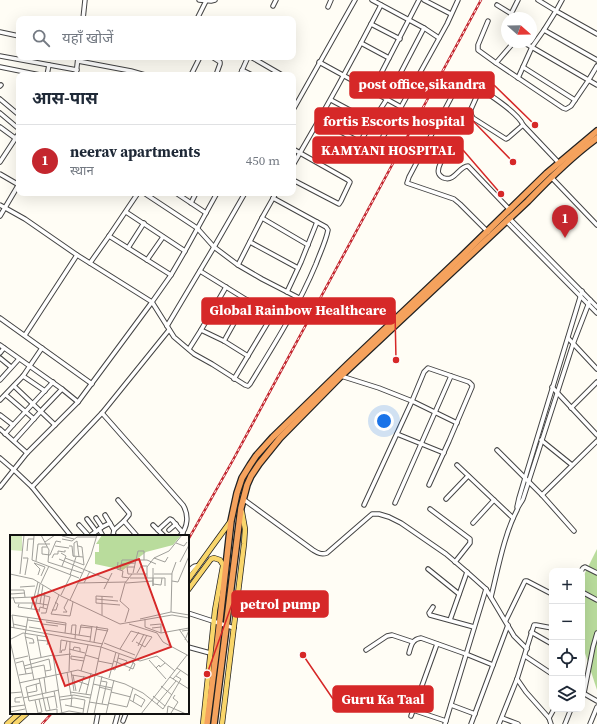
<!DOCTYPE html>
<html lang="hi">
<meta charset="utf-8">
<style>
body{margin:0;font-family:"Source Serif 4","Noto Sans Devanagari",serif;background:#f6f6f7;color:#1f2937}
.controls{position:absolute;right:12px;bottom:12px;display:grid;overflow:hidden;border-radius:8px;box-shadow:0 4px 16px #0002}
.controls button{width:36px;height:36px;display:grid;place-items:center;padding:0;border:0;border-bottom:1px solid #e0e1e3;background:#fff;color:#1f2937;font:20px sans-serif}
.compass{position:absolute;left:501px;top:12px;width:36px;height:36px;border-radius:50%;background:#fff;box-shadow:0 4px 16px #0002;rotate:110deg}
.you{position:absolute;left:384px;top:421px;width:14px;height:14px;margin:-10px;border:3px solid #fff;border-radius:50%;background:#1a73e8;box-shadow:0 0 0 6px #1a73e833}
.badge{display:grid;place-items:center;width:26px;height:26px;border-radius:50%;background:#c4262e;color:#fff;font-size:13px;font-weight:700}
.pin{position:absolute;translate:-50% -33px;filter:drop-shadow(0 1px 2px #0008)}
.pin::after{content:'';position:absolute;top:21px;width:14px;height:12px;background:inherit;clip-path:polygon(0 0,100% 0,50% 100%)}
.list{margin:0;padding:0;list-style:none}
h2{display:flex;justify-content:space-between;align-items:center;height:52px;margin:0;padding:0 16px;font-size:17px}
h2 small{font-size:13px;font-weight:400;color:#747a83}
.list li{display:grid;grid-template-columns:26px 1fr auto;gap:12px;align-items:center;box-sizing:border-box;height:72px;padding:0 16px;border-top:1px solid #e0e1e3}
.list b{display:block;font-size:15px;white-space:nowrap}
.list p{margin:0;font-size:13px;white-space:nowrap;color:#747a83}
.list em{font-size:13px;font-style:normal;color:#747a83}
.icon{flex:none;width:22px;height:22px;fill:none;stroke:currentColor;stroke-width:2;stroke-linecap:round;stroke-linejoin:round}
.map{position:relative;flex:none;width:597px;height:724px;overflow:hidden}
.search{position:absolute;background:#fff;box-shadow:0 4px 16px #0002;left:16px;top:16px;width:280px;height:44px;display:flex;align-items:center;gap:10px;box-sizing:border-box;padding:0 14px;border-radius:8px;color:#747a83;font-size:15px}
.panel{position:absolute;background:#fff;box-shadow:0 4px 16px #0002;left:16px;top:72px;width:280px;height:124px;border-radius:8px}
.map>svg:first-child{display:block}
.forest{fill:#b9dc9c}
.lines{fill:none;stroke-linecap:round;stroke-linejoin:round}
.minor-casing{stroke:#444;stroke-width:5.5}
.major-casing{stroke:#222;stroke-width:6}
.highway-casing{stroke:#222;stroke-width:8}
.minor{stroke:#fff;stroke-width:3.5}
.major{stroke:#f9d66b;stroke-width:4.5}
.highway{stroke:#f5a25d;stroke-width:5.5}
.rail-casing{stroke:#c4262e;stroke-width:2.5}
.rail{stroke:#fff;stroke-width:1;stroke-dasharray:3;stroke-linecap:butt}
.inset-road{fill:none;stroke:#a09f9a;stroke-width:1}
.view{fill:#d62828;fill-opacity:0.15;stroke:#d62828;stroke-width:2}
.inset-edge{fill:none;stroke:#111;stroke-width:2}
.leader{fill:none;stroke:#d62828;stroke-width:1.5}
.callout-dot{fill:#d62828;stroke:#fff;stroke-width:1.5}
.callout{fill:#d62828;stroke:#d62828;stroke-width:1.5}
.callout-label{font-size:14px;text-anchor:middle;font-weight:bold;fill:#fff}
</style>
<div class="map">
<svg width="597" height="724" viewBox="0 0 597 724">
<rect width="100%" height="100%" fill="#fffdf5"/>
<polygon class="forest" points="597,549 597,690 582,644 582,579"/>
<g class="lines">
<defs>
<g id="minor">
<polyline points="199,0 211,1 215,0"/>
<polyline points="372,0 424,28 439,38"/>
<polyline points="424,0 451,14"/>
<polyline points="562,0 556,11 597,34"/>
<polyline points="497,5 518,18"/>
<polyline points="273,6 276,0"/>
<polyline points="328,7 331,0"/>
<polyline points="511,14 518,0"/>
<polyline points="83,19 85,0"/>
<polyline points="197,19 206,1"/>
<polyline points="488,21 478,45 478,50 496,63 563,108 566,109 571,106 588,81 597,66"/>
<polyline points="371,24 400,39"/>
<polyline points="544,30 597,60"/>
<polyline points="0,32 19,36"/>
<polyline points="523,42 597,85"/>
<polyline points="361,43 389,58"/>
<polyline points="0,56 77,70"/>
<polyline points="212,57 220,62 220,64 216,75"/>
<polyline points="251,57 282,75"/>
<polyline points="78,61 131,71 145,75"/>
<polyline points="319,62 401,107"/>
<polyline points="496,63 514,42"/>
<polyline points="0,67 40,75"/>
<polyline points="523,67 575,100"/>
<polyline points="242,70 252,75"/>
<polyline points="47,75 49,65"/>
<polyline points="76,75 78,57"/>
<polyline points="191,75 200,57"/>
<polyline points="240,75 248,57"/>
<polyline points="518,78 532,47 544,30 556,11 538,0"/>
<polyline points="0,86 1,85"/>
<path d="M480 89 471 109C470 113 471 115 473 118L506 139 508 138 523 125"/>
<polyline points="372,91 419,0"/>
<polyline points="0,99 19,115"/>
<polyline points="331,100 372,122"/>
<polyline points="293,110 355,0"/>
<polyline points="0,113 19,129"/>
<polyline points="319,120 369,147 374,148 381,140 401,107 447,24 458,0"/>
<polyline points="0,127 15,138"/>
<polyline points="360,142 372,122 387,99 424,28"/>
<polyline points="293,149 348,180 350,182 341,201 339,204 293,180"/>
<path d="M446 154C443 158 436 169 439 174 440 176 443 178 444 178 455 182 459 166 468 166L510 210"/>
<polyline points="0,162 19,133"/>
<path d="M293 165C324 112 353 59 381 5"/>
<polyline points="0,174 19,185"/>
<polyline points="551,177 597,225"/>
<polyline points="144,193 197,228 214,247 238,265 262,279 299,298"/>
<polyline points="176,193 206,213"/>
<polyline points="191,203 196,193"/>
<path d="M0 205 25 219 77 255 152 302 174 337 194 354 212 364 245 385 248 386 250 384C274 345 298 307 316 264 320 253 326 241 328 230L326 227 273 198"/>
<polyline points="126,212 185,251"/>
<polyline points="0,216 19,184"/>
<polyline points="262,218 308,245"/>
<polyline points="509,218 597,307"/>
<polyline points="506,221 597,313"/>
<path d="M488 232 460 204 454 199 407 183 409 177 461 79 463 78 465 79C479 88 518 111 523 125L559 163"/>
<polyline points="109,236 171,275"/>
<polyline points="250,242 298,268"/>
<polyline points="128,248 144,223"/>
<polyline points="147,260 163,237"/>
<polyline points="90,263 109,236 138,193"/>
<polyline points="238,265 263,216 276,193"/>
<polyline points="200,271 247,300 287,322"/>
<polyline points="287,292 301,262 317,222"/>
<polyline points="0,318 92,384"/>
<polyline points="167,326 214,247 245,193"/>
<polyline points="201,330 224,341 248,356"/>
<polyline points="25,335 77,255"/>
<polyline points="568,338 597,369"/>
<polyline points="224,341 247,300"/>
<polyline points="0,345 62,389 78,402"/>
<polyline points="189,349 201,330 226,287"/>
<polyline points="0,353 4,348"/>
<polyline points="0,358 11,367"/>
<polyline points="23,376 45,391"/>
<polyline points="341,376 379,388 412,401 457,423"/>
<polyline points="234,379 273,314"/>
<polyline points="0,380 19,359"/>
<polyline points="14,386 55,425"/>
<polyline points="552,387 597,435"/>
<polyline points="6,395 34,419"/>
<polyline points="0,400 23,376 42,348"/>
<polyline points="571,408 597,382"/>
<path d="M102 413 183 505C189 515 188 527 180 536"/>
<polyline points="0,415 13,425 53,382"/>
<polyline points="0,429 27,453"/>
<polyline points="5,434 13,425"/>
<polyline points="397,434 444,453"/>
<polyline points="541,440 572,465"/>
<polyline points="14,441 41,411 62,389"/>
<polyline points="497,450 542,495 574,531"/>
<polyline points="0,458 14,470 32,487 71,536"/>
<polyline points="457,465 513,518"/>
<polyline points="0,487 27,453 78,402 152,302 171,275 185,251 217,193"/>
<polyline points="32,487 102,413 169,330"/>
<polyline points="542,495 597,441"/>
<path d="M243 499 313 550C318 553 321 555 327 553L372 514H379L389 517 401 523 446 554 467 572 486 589 514 636 527 649"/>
<polyline points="446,499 468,476"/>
<polyline points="118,500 129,513 129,515 124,521 137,536"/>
<polyline points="395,503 451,376"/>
<polyline points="364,505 412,401 424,372 428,368 469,382 472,385 472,387 449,441 429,485"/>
<polyline points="517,507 519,498 525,478 582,291"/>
<polyline points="430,509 470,539 470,543 455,562"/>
<polyline points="105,515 114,530 113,535 115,536"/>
<polyline points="96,518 102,527"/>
<polyline points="87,519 96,531"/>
<polyline points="473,523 494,500"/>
<polyline points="79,525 89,536"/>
<polyline points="153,525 164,536"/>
<polyline points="99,529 103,536"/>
<polyline points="114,530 124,521"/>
<polyline points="158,530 170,519 172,520 183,533"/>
<polyline points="169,530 176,524"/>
<polyline points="90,536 102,527 110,523"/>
<polyline points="428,569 459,594"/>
<polyline points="581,571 583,568 585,567 597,573"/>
<path d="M188 573C191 569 193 565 198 566"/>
<polyline points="582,592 597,600"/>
<path d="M491 597C498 569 504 535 517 510 518 506 521 503 523 499L573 344 590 300"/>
<polyline points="433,607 429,613 430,615 474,627"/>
<polyline points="188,613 234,628"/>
<polyline points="450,620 467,572"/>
<polyline points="506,620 525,581 527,581 552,594"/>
<polyline points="531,632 552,644"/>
<polyline points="188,647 210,653"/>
<polyline points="366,650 387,636 392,635 413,642"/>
<path d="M409 653C411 646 412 639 421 638L466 654 493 665"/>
<polyline points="525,656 552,674"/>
<polyline points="517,679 526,692 549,718 551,724"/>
<polyline points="583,693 597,701"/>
<polyline points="584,693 593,647 597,633"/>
<polyline points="451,705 475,714"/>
<polyline points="413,710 446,721"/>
<polyline points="411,716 437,644"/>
<polyline points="502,718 518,724"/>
<polyline points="549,718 554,709"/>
<polyline points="123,721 126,713"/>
<polyline points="96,724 98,713"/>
<polyline points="115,724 118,713"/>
<polyline points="445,724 486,589"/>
<polyline points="471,724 508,625"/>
<polyline points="499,724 517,679 534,625 536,625 552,628"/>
<polyline points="565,724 571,709"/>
<polyline points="590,724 597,707"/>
</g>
<g id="major">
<polyline points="188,580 230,522"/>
<polyline points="188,590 211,559 214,558 220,560 225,568"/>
<polyline points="7,724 19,713"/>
<polyline points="15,724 27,713"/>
<polyline points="203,724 215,610 223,566"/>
<polyline points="222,724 244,544 245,529 242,512"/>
</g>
<g id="highway">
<polyline points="207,724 217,646 231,521 237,493 242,478 250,465 256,456 273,437 348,364 463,255 547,173 597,131"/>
<path d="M214 724 241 508 247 485 251 476 259 464 280 438 341 376 528 201C550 178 572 156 597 138"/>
</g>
</defs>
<use href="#minor" class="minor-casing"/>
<use href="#major" class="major-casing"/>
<use href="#highway" class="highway-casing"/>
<use href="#minor" class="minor"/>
<use href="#major" class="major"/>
<use href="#highway" class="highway"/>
<defs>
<g id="rail">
<polyline points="188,540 233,460 481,0"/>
<polyline points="42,724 52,713"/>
</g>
</defs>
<use href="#rail" class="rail-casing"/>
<use href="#rail" class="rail"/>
</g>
<g transform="translate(10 535)">
<rect width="179" height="179" fill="#fffdf5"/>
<path d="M0 0H12V16L0 15Z" fill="#d5ebbd"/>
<path d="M92 0H171L163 10 136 17 113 35 85 29V17H89V9H86Z" fill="#b9dc9c"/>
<path class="inset-road" d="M31 0 39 15 38 27M24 1 22 25 69 43M52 1 64 4M52 4 62 6 67 2H86M35 7 45 0M166 8 174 11 177 7M45 11 59 13M59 11H62L63 21 73 22M68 11 72 12 74 30M37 12H32V19L40 20 46 6 51 7M17 16 18 4H24M51 18 56 21 52 31M64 22V8L67 6 69 22M13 23H18L15 40M42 23 44 19H48V16L55 17V15M55 23 74 30M144 23 155 27 158 22M49 24 99 45M26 26 28 9H40M38 27 72 38M108 27 107 34 113 36 112 42 119 43M170 27 179 10M111 29 125 28M125 32H117L118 39H137M110 35 112 25H137L146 29M123 38 128 16H134V25M127 38 131 31H137M0 39 23 44 51 61 110 89 162 80 179 83M10 39 14 0M144 39H162M28 40 30 34 24 28 35 32 31 41M60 40 66 22M120 43H155V51M137 43V32L144 23 159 16 172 0M143 43V51V33M162 46 168 47 179 21M31 48 39 31M68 48 116 47M74 48 80 36M116 48 143 46M143 49 151 50 152 43M10 52 25 51M94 54 102 38M0 55H14L15 62M0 56 1 59 15 58M28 59 40 62 36 78H31M49 60 41 79 60 81 63 67M51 60 61 40M3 62 5 68H26L30 49M103 62 86 61V68L110 70M0 63 23 62M86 64 108 66M60 65 81 20 87 0M9 69 8 72 29 75M30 69 33 50M33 73 35 57M21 74 28 47M25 74 26 68 38 70M42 75H46L48 69 45 67M29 77 30 72 37 74M53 77H57L54 73 58 65M161 77 162 38 166 27M92 80V61M18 82 15 100 24 145M130 84 161 77 179 80M135 84V92L151 98 179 93M18 85 32 87M36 87 56 90M115 87 119 74 110 66 115 48 122 39M3 89 17 92M32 89 48 91M119 89 147 98 153 107 179 121M140 90 151 89V92M0 92 93 109M19 92 31 94M70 92 82 93M4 93 2 80 56 88 55 98M142 93 151 92V98M86 94 98 96M169 94 179 109M35 95 81 102M172 96 179 95 175 105M61 99 62 90H66L65 104M69 100 71 90 98 94 91 112 77 179M27 101 31 122M15 102 23 104 24 108H19M1 104 13 98 38 102M27 105 38 106 37 110M0 106 17 179M80 106 82 91M84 107 87 91M122 107 129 97M94 108 125 120M128 111 134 99M59 114 75 118M110 114 121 96 142 102 135 112 126 107M63 115 64 112 70 113V117M50 118 51 105 91 112 130 126 147 121 165 136M51 118 52 115H55L57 106M75 120 89 124M44 121 61 119M108 123 117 126 115 130M5 124 18 121M61 124V121L74 123M61 124 74 126M19 125 43 120 52 179M139 125 156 144M88 126 103 129M104 126 123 134 125 129 122 127M6 128 13 126 16 139M14 131 39 124 41 135 35 136M146 133 149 130 150 132 155 128M167 133 179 141M15 134 34 130 36 142M102 134 105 135 109 119M59 136 60 107M61 136 64 156M71 136 78 110M119 136 137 100M57 137 61 160M9 140 22 138M62 140 80 143M63 140 66 156M34 142 36 158M160 142 179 154M29 143 36 176 47 174V178M99 143 106 117M163 144 171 135M67 146 79 150M91 146 97 147 92 169M9 148 68 135 115 149 133 158 153 174M30 148 16 152 19 166 45 161 44 156M83 149 102 153M151 151 162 160M89 152 101 155M60 157 81 160M69 157 74 141M101 157 121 162M0 158 12 157M17 158 27 156 26 149M76 159 81 138M45 161 47 173M143 161 155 171 153 174M37 162 40 175M50 162 64 160 80 163M13 163 49 155M25 165 28 178 32 177 29 164M50 165 64 163 75 165M120 165 132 172M10 167H5V163L12 162M79 167 98 170M123 167 125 159 135 165 131 172M98 168 117 172 123 153M147 169 166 146M55 170 74 174M155 171 171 144 166 141M0 172 15 170M61 172 62 160M0 177 15 174M73 178 75 165M161 178 168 167 163 163 165 160M47 179 59 176 77 179M84 179 92 141M96 179 104 145M131 179 177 120M157 179 158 171 176 179"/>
<path class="view" d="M129 24 161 112 55 151 22 63Z"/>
<rect width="179" height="179" class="inset-edge"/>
</g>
<path class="leader" d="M535 125L494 85M513 162L473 121M501 194L463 150M396 360L395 311M207 674L232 604M303 655L333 699"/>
<g class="callout-dot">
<circle cx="535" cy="125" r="4"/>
<circle cx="513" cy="162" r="4"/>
<circle cx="501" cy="194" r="4"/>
<circle cx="396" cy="360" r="4"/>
<circle cx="207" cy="674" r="4"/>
<circle cx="303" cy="655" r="4"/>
</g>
<g class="callout">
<rect x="350" y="72" width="144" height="26" rx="4"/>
<rect x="315" y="108" width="158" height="26" rx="4"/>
<rect x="313" y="137" width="150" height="26" rx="4"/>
<rect x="202" y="298" width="193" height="26" rx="4"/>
<rect x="232" y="591" width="96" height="26" rx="4"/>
<rect x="333" y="686" width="100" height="26" rx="4"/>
</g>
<g class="callout-label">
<text x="422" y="89">post office,sikandra</text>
<text x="394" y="126">fortis Escorts hospital</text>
<text x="388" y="155">KAMYANI HOSPITAL</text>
<text x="298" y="315">Global Rainbow Healthcare</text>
<text x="280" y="609">petrol pump</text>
<text x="383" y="704">Guru Ka Taal</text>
</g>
</svg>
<div class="controls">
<button>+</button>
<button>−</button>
<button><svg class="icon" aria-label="locate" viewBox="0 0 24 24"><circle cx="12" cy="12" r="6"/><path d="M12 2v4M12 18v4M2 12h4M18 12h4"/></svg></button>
<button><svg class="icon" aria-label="layers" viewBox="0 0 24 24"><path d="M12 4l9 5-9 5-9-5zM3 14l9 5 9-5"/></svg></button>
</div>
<svg class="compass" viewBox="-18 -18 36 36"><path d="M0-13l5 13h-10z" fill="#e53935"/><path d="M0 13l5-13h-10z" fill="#747a83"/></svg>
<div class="you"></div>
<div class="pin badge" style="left:565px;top:238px">1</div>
<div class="search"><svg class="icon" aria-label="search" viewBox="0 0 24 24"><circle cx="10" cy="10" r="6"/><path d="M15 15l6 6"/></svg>यहाँ खोजें</div>
<section class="panel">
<h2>आस-पास<small></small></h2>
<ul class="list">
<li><span class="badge">1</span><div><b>neerav apartments</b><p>स्थान</p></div><em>450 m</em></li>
</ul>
</section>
</div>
